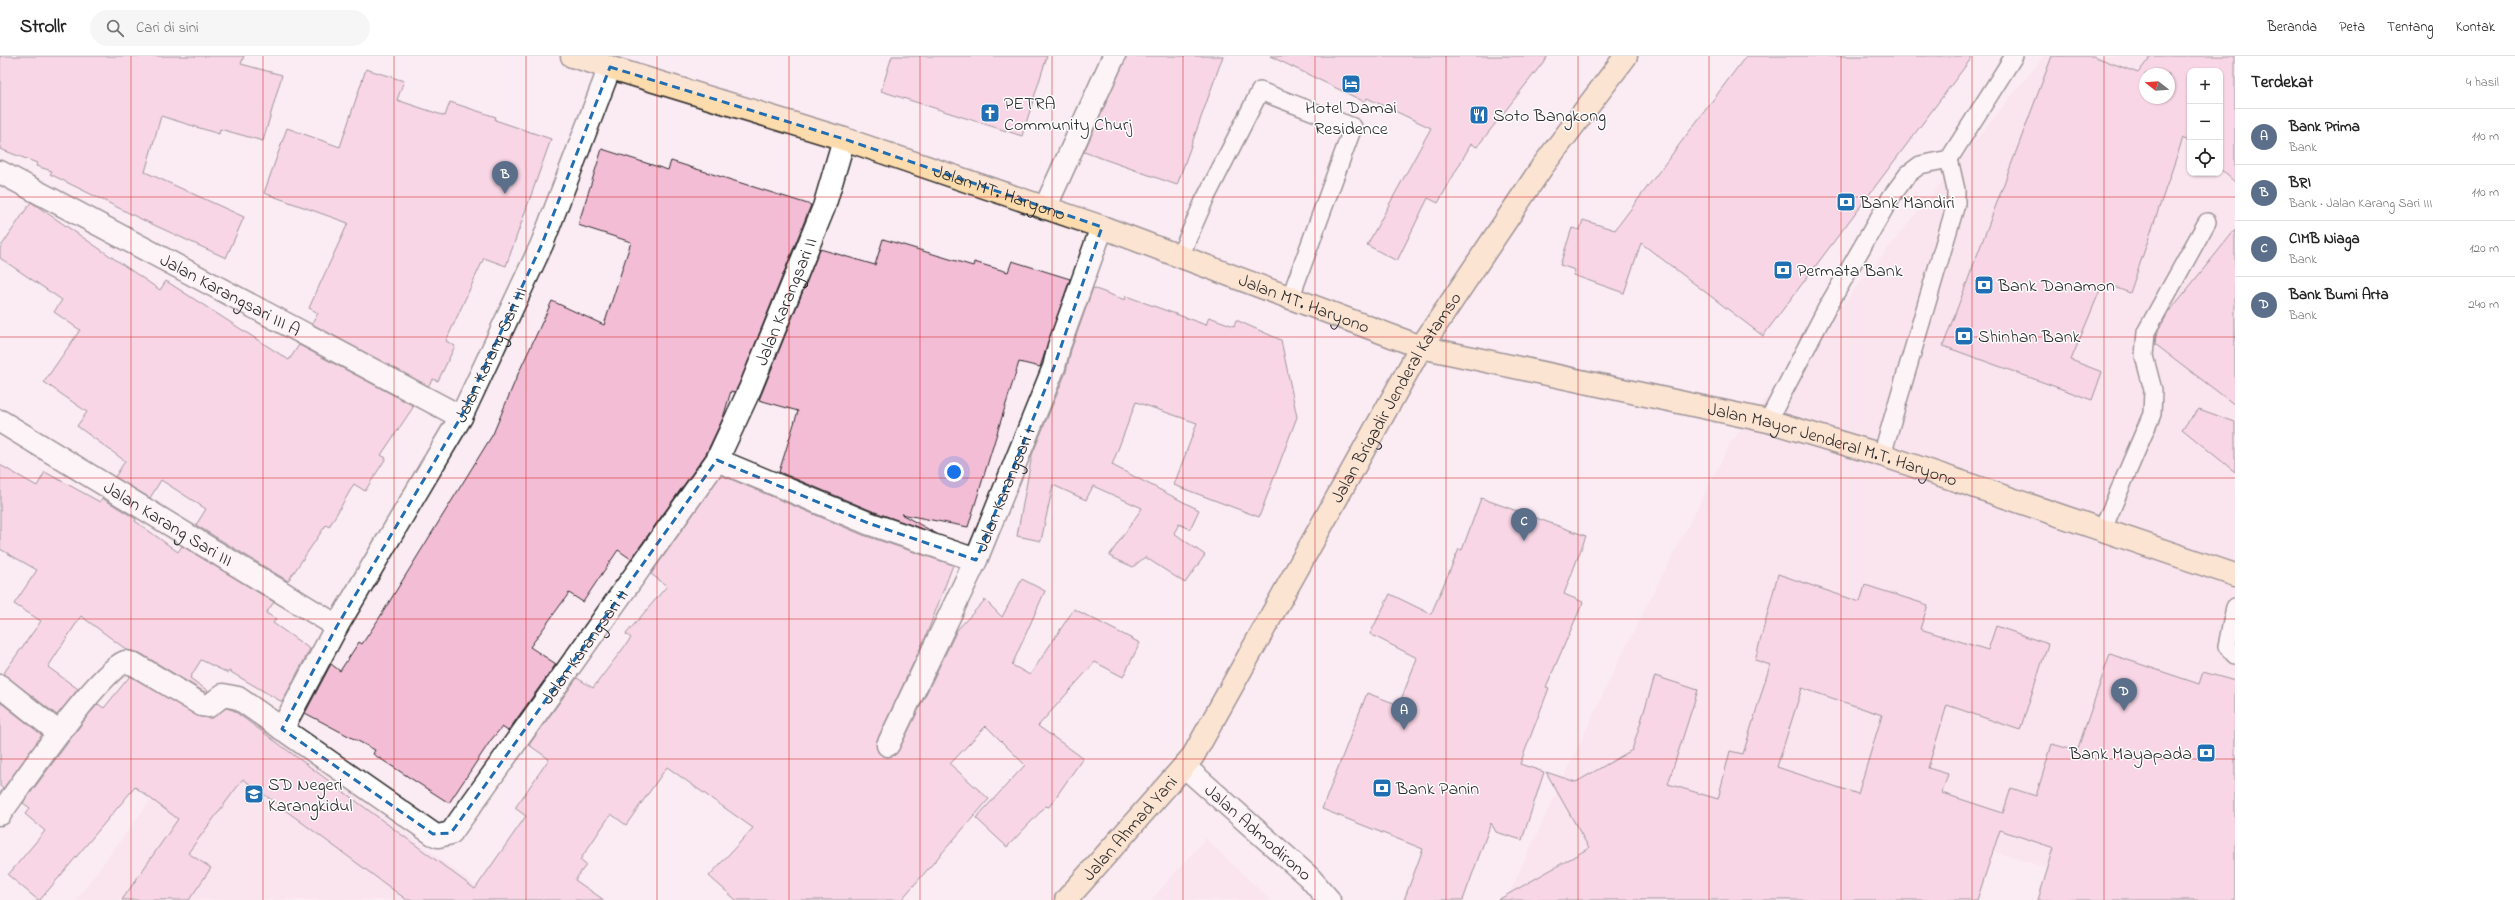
<!DOCTYPE html>
<html lang="id">
<meta charset="utf-8">
<style>
body{margin:0;font-family:"Indie Flower",sans-serif;background:#f6f6f6;color:#222}
.controls{position:absolute;right:12px;top:12px;display:grid;overflow:hidden;border-radius:8px;box-shadow:0 1px 3px #0004}
.controls button{width:36px;height:36px;display:grid;place-items:center;padding:0;border:0;border-bottom:1px solid #e0e0e0;background:#fff;color:#222;font:20px sans-serif}
.compass{position:absolute;left:2139px;top:12px;width:36px;height:36px;border-radius:50%;background:#fff;box-shadow:0 1px 3px #0004;rotate:287deg}
.you{position:absolute;left:954px;top:416px;width:14px;height:14px;margin:-10px;border:3px solid #fff;border-radius:50%;background:#1a73e8;box-shadow:0 0 0 6px #1a73e833}
.badge{display:grid;place-items:center;width:26px;height:26px;border-radius:50%;background:#1f6fb2;color:#fff;font-size:13px;font-weight:700}
.pin{position:absolute;translate:-50% -33px;filter:drop-shadow(0 1px 2px #0008)}
.pin::after{content:'';position:absolute;top:21px;width:14px;height:12px;background:inherit;clip-path:polygon(0 0,100% 0,50% 100%)}
.list{margin:0;padding:0;list-style:none}
h2{display:flex;justify-content:space-between;align-items:center;height:52px;margin:0;padding:0 16px;font-size:17px}
h2 small{font-size:13px;font-weight:400;color:#767676}
.list li{display:grid;grid-template-columns:26px 1fr auto;gap:12px;align-items:center;box-sizing:border-box;height:56px;padding:0 16px;border-top:1px solid #e0e0e0}
.list b{display:block;font-size:15px;white-space:nowrap}
.list p{margin:0;font-size:13px;white-space:nowrap;color:#767676}
.list em{font-size:13px;font-style:normal;color:#767676}
.icon{flex:none;width:22px;height:22px;fill:none;stroke:currentColor;stroke-width:2;stroke-linecap:round;stroke-linejoin:round}
.map{position:relative;flex:none;width:2235px;height:844px;overflow:hidden}
header{display:flex;align-items:center;gap:24px;box-sizing:border-box;height:56px;padding:0 20px;background:#fff;border-bottom:1px solid #e0e0e0}
header strong{font-size:19px}
nav{display:flex;gap:22px;margin-inline-start:auto;font-size:14px}
.search{width:280px;height:36px;background:#f6f6f6;display:flex;align-items:center;gap:10px;box-sizing:border-box;padding:0 14px;border-radius:22px;color:#767676;font-size:15px}
main{display:flex}
aside{flex:1;background:#fff}
.map>svg:first-child{display:block}
.built{fill:#f9ddea;fill-rule:evenodd}
.building{fill:#f3bdd6;stroke:#2b2b2b;fill-rule:evenodd}
.lines{fill:none;stroke-linecap:round;stroke-linejoin:round}
.lane-casing{stroke:#2b2b2b;stroke-width:20}
.street-casing{stroke:#2b2b2b;stroke-width:25}
.primary-casing{stroke:#2b2b2b;stroke-width:25}
.lane{stroke:#fff;stroke-width:17}
.street{stroke:#fff;stroke-width:22}
.primary{stroke:#fcdcac;stroke-width:22}
.marked{fill:none;stroke:#1f6fb2;stroke-width:3;stroke-dasharray:8 5;stroke-linejoin:round}
.grid{fill:none;stroke:#d62828;stroke-width:1;stroke-opacity:0.55}
.labels{text-anchor:middle;stroke-width:3;stroke-linejoin:round;paint-order:stroke}
.poi-label{font-size:18px;fill:#2b2b2b;stroke:#fff;text-anchor:start}
.street-label{font-size:18px;fill:#2b2b2b;stroke:#fff}
</style>
<header>
<strong>Strollr</strong>
<div class="search"><svg class="icon" aria-label="search" viewBox="0 0 24 24"><circle cx="10" cy="10" r="6"/><path d="M15 15l6 6"/></svg>Cari di sini</div>
<nav><a>Beranda</a><a>Peta</a><a>Tentang</a><a>Kontak</a></nav>
</header>
<main>
<div class="map">
<svg width="2235" height="844" viewBox="0 0 2235 844">
<rect width="100%" height="100%" fill="#fbebf3"/>
<filter id="ink" filterUnits="userSpaceOnUse"><feTurbulence type="fractalNoise" baseFrequency=".025" numOctaves="2"/><feDisplacementMap in="SourceGraphic" scale="8" xChannelSelector="R" yChannelSelector="G"/><feConvolveMatrix kernelMatrix="1 2 1 2 8 2 1 2 1" color-interpolation-filters="sRGB"/></filter>
<g filter="url(#ink)">
<g class="built">
<path d="M2044 0H2235V844H2155L1818 743 1506 844 1620 602 1731 386ZM2190 15H2220V117H2190ZM2145 18H2169V42H2145Z"/>
<polygon points="227,642 480,833 471,844 76,844"/>
<polygon points="1206,782 1206,783 1270,844 1151,844"/>
</g>
<g class="building">
<polygon points="0,0 244,0 241,8 282,19 263,85 220,73 219,78 161,60 145,116 244,161 226,202 141,163 50,118 52,115 36,110 37,107 0,93"/>
<polygon points="892,0 1047,0 1022,80 881,35"/>
<polygon points="1126,0 1223,0 1177,129 1084,96"/>
<polygon points="1270,0 1548,0 1477,91 1471,88 1438,147 1428,142 1397,205 1367,189 1431,72 1367,42 1365,46"/>
<polygon points="1746,0 1973,0 1763,280 1641,187 1624,237 1573,219 1575,214 1560,209 1572,172 1580,174 1583,164 1615,174"/>
<path d="M2052 0H2093L2138 17 2151 0H2235V126L2220 113V15H2190V88L2183 82 2130 237 2103 227 2071 304 2102 316 2092 344 1943 290ZM2145 18H2169V42H2145Z"/>
<polygon points="366,13 404,25 397,44 445,60 450,46 496,61 495,64 551,83 506,210 484,202 446,285 455,290 438,325 433,323 428,330 312,268 318,257 309,252 348,167 264,137 287,72 340,91"/>
<polygon points="602,93 668,114 671,105 811,149 739,328 735,336 731,335 723,362 706,398 631,503 618,494 583,546 569,537 530,591 556,608 508,675 502,671 491,684 449,747 373,698 375,694 305,657 331,608 340,615 359,586 362,588 378,564 493,378 518,318 552,245 604,269 631,186 578,169"/>
<polygon points="31,146 160,234 166,225 289,304 299,289 414,350 381,399 386,402 365,435 354,428 329,471 326,469 288,525 196,469 206,453 161,424 150,442 115,421 125,405 77,370 87,356 44,326 80,274 54,256 62,244 0,202 0,192"/>
<polygon points="2235,174 2235,349 2155,288 2156,279 2168,257"/>
<polygon points="883,183 973,210 974,206 1008,216 1012,205 1070,223 1040,311 1019,306 968,471 901,458 937,478 872,455 779,416 798,355 759,344 820,193 875,209"/>
<polygon points="1093,232 1125,244 1126,240 1206,269 1209,261 1234,270 1236,264 1281,284 1297,361 1259,461 1174,429 1197,367 1136,346 1112,409 1199,454 1190,473 1179,468 1174,477 1205,499 1185,527 1145,501 1133,511 1109,500 1142,452 1093,430 1086,444 1053,429 1041,485 1017,480 1032,399 1066,316 1071,294"/>
<polygon points="2199,353 2235,366 2235,416 2182,373"/>
<polygon points="0,409 37,430 45,416 100,446 102,442 136,463 135,465 178,496 182,490 274,546 266,557 276,563 273,567 310,593 282,646 229,615 228,617 201,604 190,622 208,635 206,637 140,597 127,594 81,560 48,611 78,633 57,659 3,618 41,565 14,548 37,514 0,493"/>
<polygon points="721,419 863,479 953,509 926,580 877,684 878,696 883,700 895,699 899,694 957,574 985,544 1002,561 1022,523 1045,535 1012,609 1030,619 1074,553 1140,587 1123,621 1095,606 1038,670 1083,702 1049,751 1046,750 1007,791 976,762 1025,709 986,670 950,708 989,743 901,844 736,844 709,820 753,772 667,711 626,769 611,758 580,804 586,809 575,824 604,844 407,844 243,723 188,797 211,812 189,844 122,844 178,763 135,731 40,844 38,844 8,819 45,775 25,758 30,752 23,747 89,658 98,648 104,652 130,620 200,661 212,662 226,652 233,654 475,833 526,760 515,752 549,703 529,689 577,622 593,632 631,582 626,578 667,530 651,518"/>
<polygon points="1481,442 1586,480 1564,538 1583,546 1546,631 1549,632 1520,708 1544,716 1522,784 1496,776 1491,767 1463,844 1404,844 1423,793 1322,753 1367,637 1399,649 1417,602 1370,578 1390,538 1431,558 1459,493 1462,494"/>
<path d="M1778 518 1860 546 1865 529 1928 549 1920 573 1988 594 1996 570 2048 588 2020 674 1947 649 1928 712 1948 718 1942 737 2003 757 2011 732 2036 740 2052 688 2077 695 2110 598 2199 628 2203 616 2235 625V844H2038L2054 792 2000 774 1977 844H1498L1589 792 1546 716 1576 726 1632 694 1655 620 1698 634 1668 728 1718 743 1730 695 1743 698 1770 609 1755 604ZM1802 632 1882 659 1858 738 1777 711Z"/>
<polygon points="0,646 42,679 3,733 0,730"/>
</g>
<g class="lines">
<defs>
<g id="lane">
<polyline points="1180,200 1204,145 1260,35 1353,71 1291,240"/>
<polyline points="1768,365 1828,250 1891,141 1908,118 1920,109 1949,103 2014,0"/>
<polyline points="1882,399 1956,148 1956,134 1949,103"/>
<polyline points="2102,475 2152,358 2153,334 2144,300 2146,276 2207,166"/>
<polyline points="2235,551 2227,590 2235,599"/>
</g>
<g id="street">
<path id="s1" d="M0 116 461 361"/>
<polyline points="1045,152 1114,0"/>
<path id="s2" d="M0 365 337 570"/>
<polyline points="717,404 868,467 976,504"/>
<polyline points="0,630 59,677"/>
<path id="s3" d="M282 673 337 570 461 361 542 188 610 11"/>
<path id="s4" d="M888 689 976 504 1054 311 1059 290 1102 171"/>
<path id="s5" d="M1185 711 1309 821 1329 844"/>
<path id="s6" d="M0 758C22 728 98 616 125 606L134 608 202 649 209 650 223 639 238 642 433 778 438 780 451 777 717 404 750 333 824 151 844 83"/>
</g>
<g id="primary">
<path id="s7" d="M572 0 844 83 1102 171 1421 291 1768 365 1882 399 2235 519"/>
<path id="s8" d="M1066 844 1193 700 1421 291 1542 111 1626 0"/>
</g>
</defs>
<use href="#lane" class="lane-casing"/>
<use href="#street" class="street-casing"/>
<use href="#primary" class="primary-casing"/>
<use href="#lane" class="lane"/>
<use href="#street" class="street"/>
<use href="#primary" class="primary"/>
</g>
</g>
<path d="M0 0H2235V844H0ZM610 11 844 83 1102 171 1054 311 976 504 868 467 717 404 451 777 433 778 282 673 337 570 461 361 542 188Z" fill="#fbebf3" fill-opacity=".55" fill-rule="evenodd"/>
<path class="marked" d="M610 11 844 83 1102 171 1054 311 976 504 868 467 717 404 451 777 433 778 282 673 337 570 461 361 542 188Z"/>
<path class="grid" d="M131 0V844M263 0V844M394 0V844M526 0V844M657 0V844M789 0V844M920 0V844M1052 0V844M1183 0V844M1315 0V844M1446 0V844M1578 0V844M1709 0V844M1841 0V844M1972 0V844M2104 0V844M0 141H2235M0 281H2235M0 422H2235M0 563H2235M0 703H2235"/>
<defs>
<symbol id="hotel-square" viewBox="-11 -11 22 22"><rect x="-9" y="-9" width="18" height="18" rx="4" fill="#1f6fb2" stroke="#fff"/><path d="M-6-4.5h1.5V1H6V5H4.5V3h-9V5H-6ZM-4 0a1.8 1.8 0 1 1 3.6 0ZM.5 0V-2.5h3Q6-2.5 6 0Z" fill="#fff"/></symbol>
<symbol id="church-square" viewBox="-11 -11 22 22"><rect x="-9" y="-9" width="18" height="18" rx="4" fill="#1f6fb2" stroke="#fff"/><path d="M-1.2-6h2.4v3.5h3.3v2.4h-3.3V6h-2.4V-.1h-3.3v-2.4h3.3Z" fill="#fff"/></symbol>
<symbol id="restaurant-square" viewBox="-11 -11 22 22"><rect x="-9" y="-9" width="18" height="18" rx="4" fill="#1f6fb2" stroke="#fff"/><path d="M-5-6h1v4h1v-4h1v4h1v-4h1v5L-1.5 .5V6h-2V.5L-5-1ZM5-6V6H3V1.5H1.5Q1.5-4 5-6Z" fill="#fff"/></symbol>
<symbol id="bank-square" viewBox="-11 -11 22 22"><rect x="-9" y="-9" width="18" height="18" rx="4" fill="#1f6fb2" stroke="#fff"/><path d="M-6-4H6V4H-6ZM0-2.3a2.3 2.3 0 1 0 0 4.6a2.3 2.3 0 1 0 0-4.6Z" fill="#fff"/></symbol>
<symbol id="school-square" viewBox="-11 -11 22 22"><rect x="-9" y="-9" width="18" height="18" rx="4" fill="#1f6fb2" stroke="#fff"/><path d="M0-5L7-2L0 1L-7-2ZM-4 1L0 2.5L4 1V4Q0 6-4 4Z" fill="#fff"/></symbol>
</defs>
<g fill-rule="evenodd">
<use href="#hotel-square" x="1340" y="17" width="22" height="22"/>
<use href="#church-square" x="979" y="46" width="22" height="22"/>
<use href="#restaurant-square" x="1468" y="48" width="22" height="22"/>
<use href="#bank-square" x="1835" y="135" width="22" height="22"/>
<use href="#bank-square" x="1772" y="203" width="22" height="22"/>
<use href="#bank-square" x="1973" y="218" width="22" height="22"/>
<use href="#bank-square" x="1953" y="269" width="22" height="22"/>
<use href="#bank-square" x="2195" y="686" width="22" height="22"/>
<use href="#bank-square" x="1371" y="721" width="22" height="22"/>
<use href="#school-square" x="243" y="727" width="22" height="22"/>
</g>
<g class="labels">
<g class="poi-label">
<text x="1004" y="53">PETRA<tspan x="1004" dy="21">Community Churj</tspan></text>
<text x="1351" y="57" text-anchor="middle">Hotel Damai<tspan x="1351" dy="21">Residence</tspan></text>
<text x="1493" y="65">Soto Bangkong</text>
<text x="1860" y="152">Bank Mandiri</text>
<text x="1797" y="220">Permata Bank</text>
<text x="1998" y="235">Bank Danamon</text>
<text x="1978" y="286">Shinhan Bank</text>
<text x="2192" y="703" text-anchor="end">Bank Mayapada</text>
<text x="268" y="734">SD Negeri<tspan x="268" dy="21">Karangkidul</tspan></text>
<text x="1396" y="738">Bank Panin</text>
</g>
<g class="street-label">
<text dy="6" stroke="none"><textPath href="#s7" startOffset="449">Jalan MT. Haryono</textPath></text>
<text dy="6" stroke="none"><textPath href="#s1" startOffset="261">Jalan Karangsari III A</textPath></text>
<text dy="6" stroke="none"><textPath href="#s6" startOffset="1214">Jalan Karangsari II</textPath></text>
<text dy="6" stroke="none"><textPath href="#s7" startOffset="773">Jalan MT. Haryono</textPath></text>
<text dy="6" stroke="none"><textPath href="#s3" startOffset="429">Jalan Karang Sari III</textPath></text>
<text dy="6" stroke="none"><textPath href="#s8" startOffset="604">Jalan Brigadir Jenderal Katamso</textPath></text>
<text dy="6" stroke="none"><textPath href="#s7" startOffset="1321">Jalan Mayor Jenderal M.T. Haryono</textPath></text>
<text dy="6" stroke="none"><textPath href="#s4" startOffset="281">Jalan Karangsari I</textPath></text>
<text dy="6" stroke="none"><textPath href="#s2" startOffset="197">Jalan Karang Sari III</textPath></text>
<text dy="6" stroke="none"><textPath href="#s6" startOffset="812">Jalan Karangsari II</textPath></text>
<text dy="6" stroke="none"><textPath href="#s8" startOffset="96">Jalan Ahmad Yani</textPath></text>
<text dy="6" stroke="none"><textPath href="#s5" startOffset="98">Jalan Admodirono</textPath></text>
</g>
</g>
</svg>
<div class="controls">
<button>+</button>
<button>−</button>
<button><svg class="icon" aria-label="locate" viewBox="0 0 24 24"><circle cx="12" cy="12" r="6"/><path d="M12 2v4M12 18v4M2 12h4M18 12h4"/></svg></button>
</div>
<svg class="compass" viewBox="-18 -18 36 36"><path d="M0-13l5 13h-10z" fill="#e53935"/><path d="M0 13l5-13h-10z" fill="#767676"/></svg>
<div class="you"></div>
<div class="pin badge" style="left:1404px;top:674px;background:#5c6f8a">A</div>
<div class="pin badge" style="left:505px;top:138px;background:#5c6f8a">B</div>
<div class="pin badge" style="left:1524px;top:485px;background:#5c6f8a">C</div>
<div class="pin badge" style="left:2124px;top:655px;background:#5c6f8a">D</div>
</div>
<aside>
<h2>Terdekat<small>4 hasil</small></h2>
<ul class="list">
<li><span class="badge" style="background:#5c6f8a">A</span><div><b>Bank Prima</b><p>Bank</p></div><em>110 m</em></li>
<li><span class="badge" style="background:#5c6f8a">B</span><div><b>BRI</b><p>Bank · Jalan Karang Sari III</p></div><em>110 m</em></li>
<li><span class="badge" style="background:#5c6f8a">C</span><div><b>CIMB Niaga</b><p>Bank</p></div><em>120 m</em></li>
<li><span class="badge" style="background:#5c6f8a">D</span><div><b>Bank Bumi Arta</b><p>Bank</p></div><em>240 m</em></li>
</ul>
</aside>
</main>
